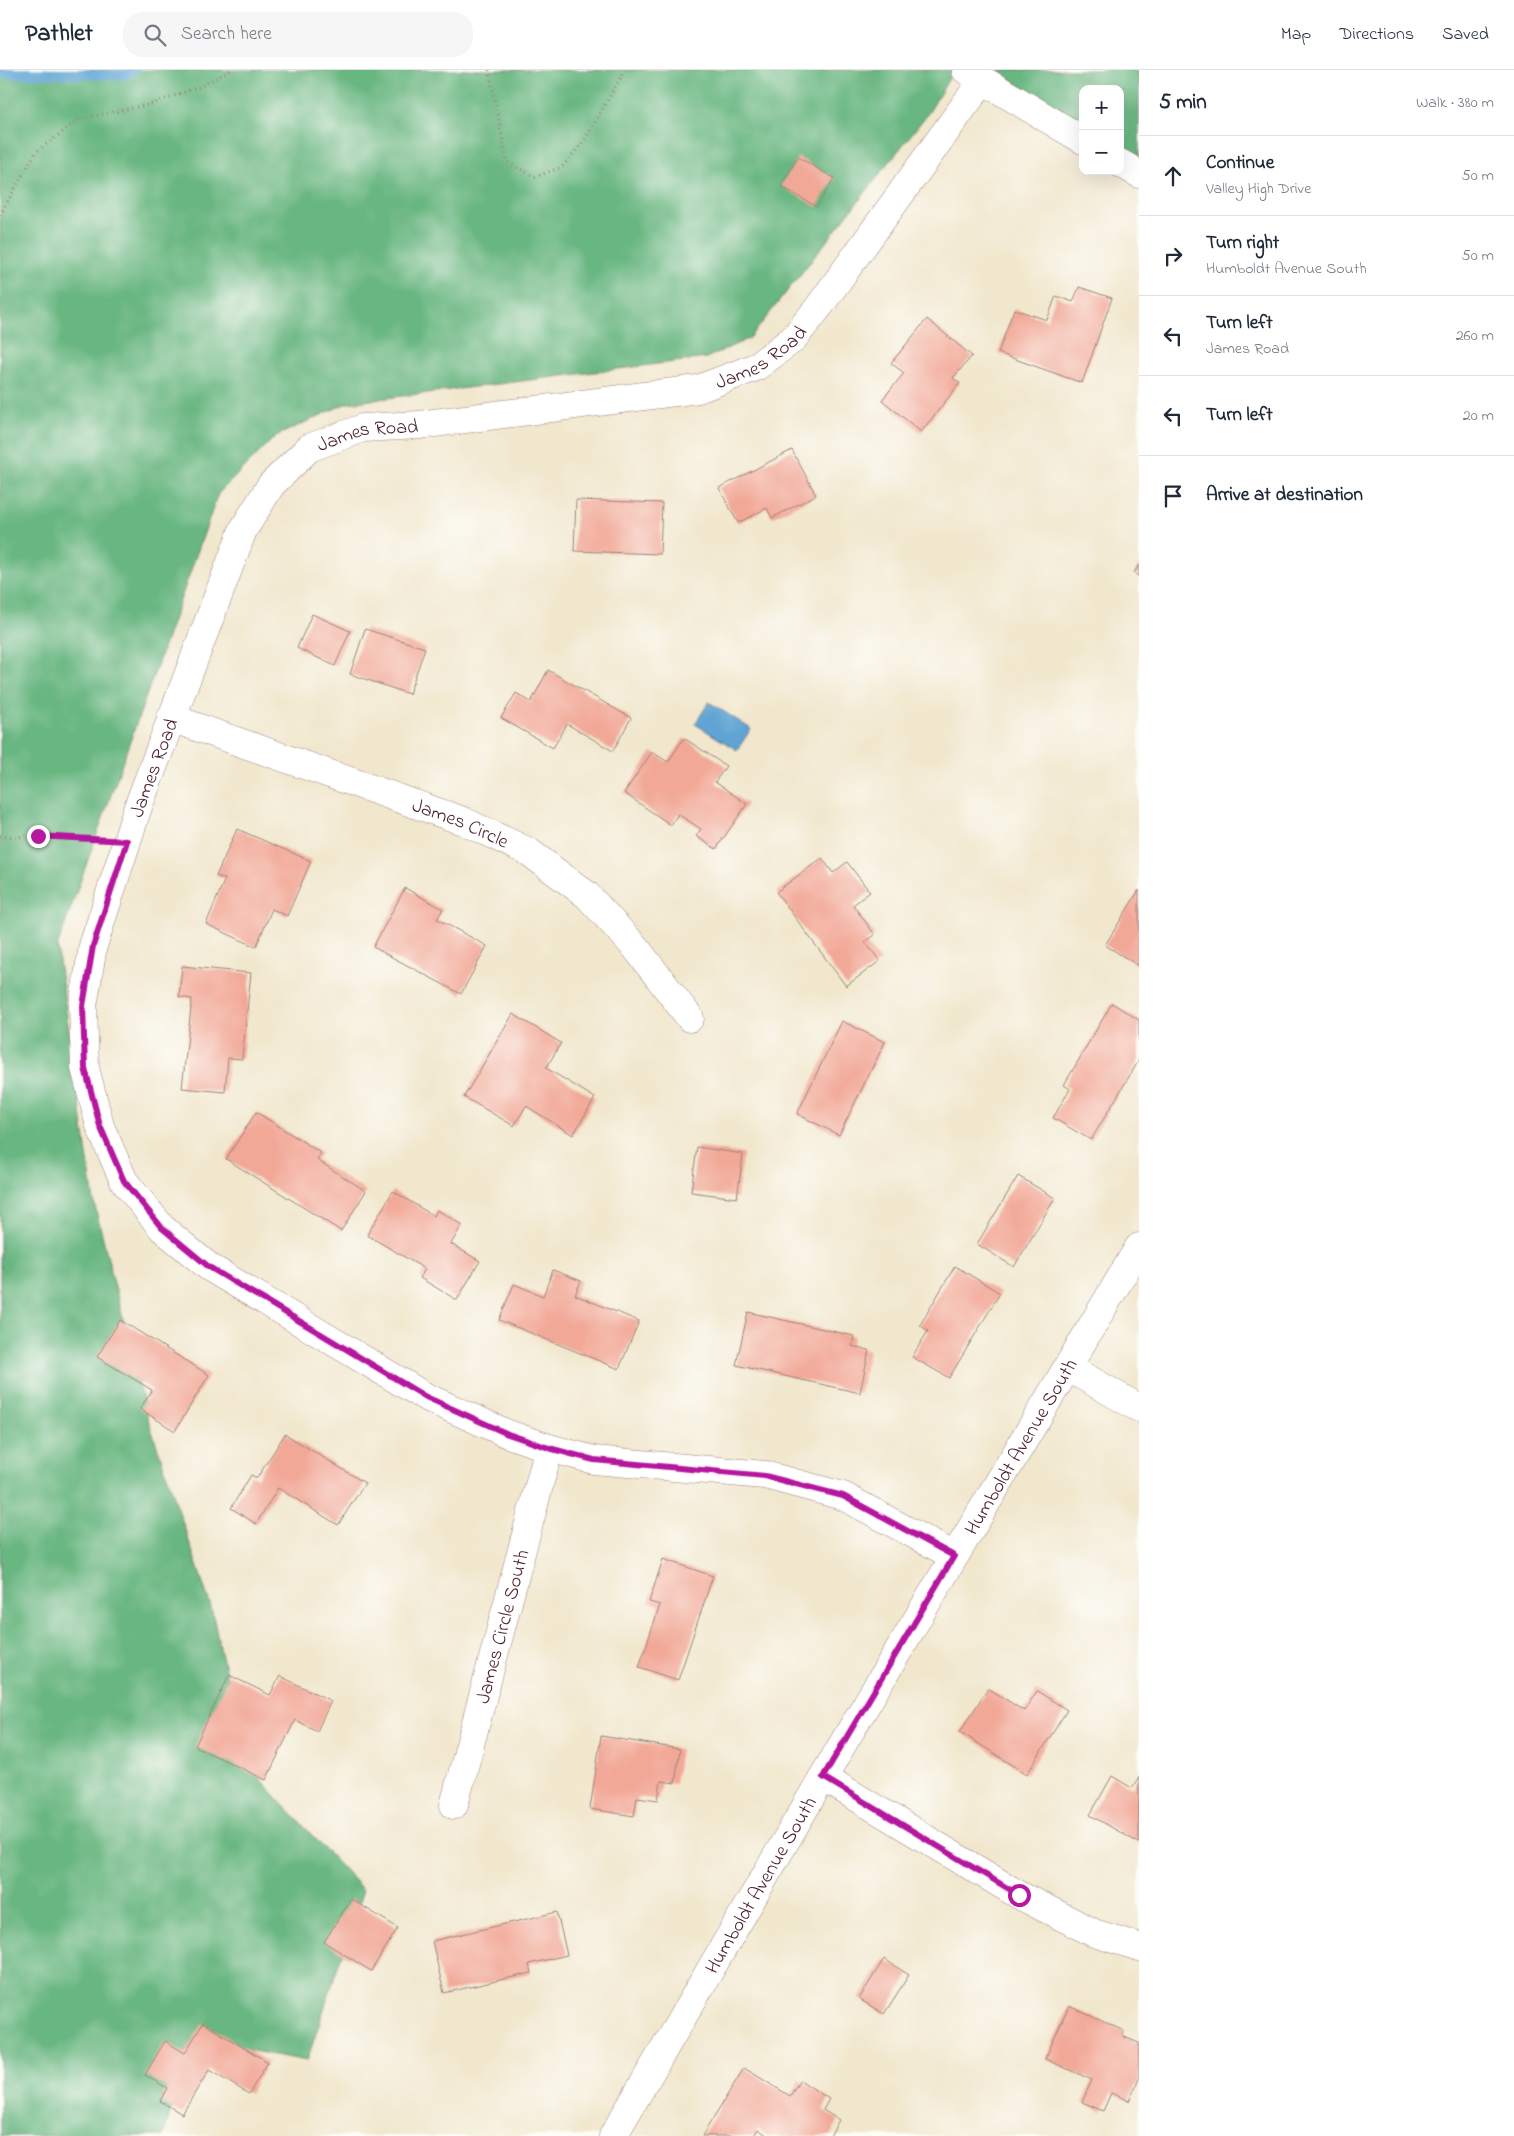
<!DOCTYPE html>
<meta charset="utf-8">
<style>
body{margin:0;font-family:"Indie Flower",sans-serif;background:#f6f6f7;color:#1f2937}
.controls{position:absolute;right:15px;top:15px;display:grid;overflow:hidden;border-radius:10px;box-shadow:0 5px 20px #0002}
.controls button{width:45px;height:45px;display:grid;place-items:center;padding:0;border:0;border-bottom:1px solid #e0e1e3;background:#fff;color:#1f2937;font:25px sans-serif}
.stop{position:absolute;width:15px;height:15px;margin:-11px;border:4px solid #b5179e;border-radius:50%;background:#fff}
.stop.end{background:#b5179e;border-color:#fff;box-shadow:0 1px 5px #0008}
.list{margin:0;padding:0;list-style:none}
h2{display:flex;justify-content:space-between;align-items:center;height:65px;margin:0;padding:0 20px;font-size:21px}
h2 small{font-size:16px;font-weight:400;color:#747a83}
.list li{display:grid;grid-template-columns:32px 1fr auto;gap:15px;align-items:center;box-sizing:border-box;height:80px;padding:0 20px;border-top:1px solid #e0e1e3}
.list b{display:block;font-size:19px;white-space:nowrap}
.list p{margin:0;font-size:16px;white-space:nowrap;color:#747a83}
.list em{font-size:16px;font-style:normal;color:#747a83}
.icon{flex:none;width:28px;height:28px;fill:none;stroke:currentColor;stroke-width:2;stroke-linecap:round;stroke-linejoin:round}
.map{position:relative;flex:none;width:1139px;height:2066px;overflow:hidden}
header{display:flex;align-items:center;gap:30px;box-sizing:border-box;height:70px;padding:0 25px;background:#fff;border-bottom:1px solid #e0e1e3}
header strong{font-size:24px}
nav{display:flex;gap:28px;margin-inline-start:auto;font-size:18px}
.search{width:350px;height:45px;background:#f6f6f7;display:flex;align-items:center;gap:12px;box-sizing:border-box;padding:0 18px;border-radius:20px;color:#747a83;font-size:19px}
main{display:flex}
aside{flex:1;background:#fff}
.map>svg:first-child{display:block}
.forest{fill:#68b680;stroke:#596a56}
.water{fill:#5ea4d4;stroke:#546280}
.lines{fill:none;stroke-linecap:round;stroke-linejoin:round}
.stream{stroke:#5ea4d4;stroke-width:10}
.building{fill:#f2a897}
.street-casing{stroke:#9e837c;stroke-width:29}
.secondary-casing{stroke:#9e837c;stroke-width:29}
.path{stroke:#9e837c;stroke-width:3;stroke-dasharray:1 4;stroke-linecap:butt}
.street{stroke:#fff;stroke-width:28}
.secondary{stroke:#fff;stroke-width:28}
.route{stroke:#b5179e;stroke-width:6}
.labels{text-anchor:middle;stroke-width:4.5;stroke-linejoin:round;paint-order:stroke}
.street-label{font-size:20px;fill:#4a1f2b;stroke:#fdfcf7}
</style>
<header>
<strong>Pathlet</strong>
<div class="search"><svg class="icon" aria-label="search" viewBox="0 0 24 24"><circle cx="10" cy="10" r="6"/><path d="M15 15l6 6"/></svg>Search here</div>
<nav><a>Map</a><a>Directions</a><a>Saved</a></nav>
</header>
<main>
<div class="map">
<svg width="1139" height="2066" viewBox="0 0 1139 2066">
<rect width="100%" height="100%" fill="#fdfcf7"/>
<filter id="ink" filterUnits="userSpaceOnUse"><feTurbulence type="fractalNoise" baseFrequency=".02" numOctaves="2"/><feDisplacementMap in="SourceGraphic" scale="10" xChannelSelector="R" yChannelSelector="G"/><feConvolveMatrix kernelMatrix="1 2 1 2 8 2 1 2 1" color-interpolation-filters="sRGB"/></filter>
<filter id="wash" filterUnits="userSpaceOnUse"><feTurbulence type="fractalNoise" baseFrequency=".0096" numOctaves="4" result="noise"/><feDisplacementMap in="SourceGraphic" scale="20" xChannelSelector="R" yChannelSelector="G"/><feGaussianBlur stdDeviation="1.12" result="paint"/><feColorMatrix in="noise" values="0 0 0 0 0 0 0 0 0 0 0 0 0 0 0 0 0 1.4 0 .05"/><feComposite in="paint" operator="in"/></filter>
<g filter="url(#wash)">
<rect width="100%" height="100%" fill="#f1e7cd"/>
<g class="forest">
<polygon points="0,0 954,0 929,42 750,268 706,288 347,333 276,366 218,424 57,877 94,1132 147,1346 211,1537 246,1694 363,1820 307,1991 193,1970 163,2066 0,2066"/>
<polygon points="967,0 1139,0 1139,89 1120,79 1120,19 1083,19 1083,60"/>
</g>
<polygon class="water" points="709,632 751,659 737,680 695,654"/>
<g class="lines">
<polyline class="stream" points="0,3 124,5 134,0"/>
</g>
<g id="blocks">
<g class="building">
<polygon points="798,87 834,108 817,137 781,116"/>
<polygon points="1079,217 1112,228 1082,313 998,283 1014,239 1047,250 1056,226 1073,232"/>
<polygon points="927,249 972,286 953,308 960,313 921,362 882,330 904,303 891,293"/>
<polygon points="792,380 816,425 772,448 767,438 738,453 719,418"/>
<polygon points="576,430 662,433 660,484 574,481"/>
<polygon points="1139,495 1139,507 1134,503"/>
<polygon points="312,544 350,561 335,596 297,578"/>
<polygon points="365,559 425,578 409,624 350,604"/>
<polygon points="548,600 631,648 613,681 567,654 553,678 501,648 516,623 531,632"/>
<polygon points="684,668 726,696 715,712 747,734 716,779 696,766 701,759 678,744 671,755 624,723 652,682 668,692"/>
<polygon points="237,759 311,791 287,846 272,839 256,877 206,854 225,809 216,806"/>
<polygon points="822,788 833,803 847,792 870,822 853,835 875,865 865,872 880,891 846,916 776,822"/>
<polygon points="405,818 443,839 437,849 487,876 461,924 373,877"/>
<polygon points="1139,820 1139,896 1105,875"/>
<polygon points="182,896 251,903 242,989 228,988 225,1022 182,1018 192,929 179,927"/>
<polygon points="1112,933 1139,950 1139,990 1091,1070 1053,1048 1070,1019 1064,1015"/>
<polygon points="513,944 561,973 546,998 595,1028 573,1065 526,1036 514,1056 464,1027"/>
<polygon points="842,951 885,972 839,1065 797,1044"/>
<polygon points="256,1042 321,1083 317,1090 366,1121 341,1161 226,1089"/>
<polygon points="697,1077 743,1084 737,1128 691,1122"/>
<polygon points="1018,1106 1055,1128 1014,1197 977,1174"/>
<polygon points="393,1121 434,1146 437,1140 462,1155 451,1174 480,1191 457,1230 420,1208 425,1199 367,1165"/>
<polygon points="955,1196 1000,1223 949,1308 912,1287 928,1261 920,1255"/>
<polygon points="553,1200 581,1211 575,1225 639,1251 619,1299 499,1250 514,1214 543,1226"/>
<polygon points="748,1242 854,1266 852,1276 869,1280 860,1323 736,1295"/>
<polygon points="120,1250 209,1305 175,1361 140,1339 152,1320 97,1287"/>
<polygon points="285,1364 365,1413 338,1455 278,1418 256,1454 231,1438 251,1405 257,1408"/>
<polygon points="663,1489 713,1506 678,1610 639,1597 660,1535 649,1532"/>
<polygon points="229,1605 270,1625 280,1606 331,1631 317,1661 295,1650 266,1710 195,1676"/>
<polygon points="988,1618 1024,1641 1037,1621 1067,1640 1027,1704 960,1662"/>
<polygon points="601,1666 680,1679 675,1713 661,1711 658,1730 637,1727 634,1746 590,1739"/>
<polygon points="1112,1706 1132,1718 1139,1707 1139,1773 1090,1745"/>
<polygon points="351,1829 398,1858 371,1901 324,1872"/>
<polygon points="557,1842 567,1885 529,1894 531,1903 444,1923 432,1871"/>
<polygon points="884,1889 909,1905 884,1944 859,1929"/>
<polygon points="1069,1936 1124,1961 1122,1966 1139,1973 1139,2009 1129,2031 1111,2023 1103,2041 1082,2032 1092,2010 1045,1989"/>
<polygon points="203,1953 268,1992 249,2024 209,2000 182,2044 160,2031 167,2018 145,2005 165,1971 185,1983"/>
<polygon points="744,1998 790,2026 800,2010 829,2029 823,2040 839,2050 830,2066 768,2066 758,2059 754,2066 702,2066"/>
</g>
</g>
</g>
<g filter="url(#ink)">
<use href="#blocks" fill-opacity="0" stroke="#9e837c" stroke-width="1"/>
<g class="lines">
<defs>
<g id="street">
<path id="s1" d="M171 648 463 751 529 782 587 825 636 878 690 948"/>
<polyline points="1067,1297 1139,1338"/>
<path id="s2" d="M954 1486 843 1426 765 1405 594 1390 549 1378 508 1364 426 1327 209 1197 162 1158 124 1111 100 1056 85 998 83 936 93 876 138 737 243 460 271 415 309 378 363 358 419 355 698 319 756 297 793 269 818 238 983 10"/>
<polyline points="823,1707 1019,1825 1094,1863 1139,1877"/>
<path id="s3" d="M454 1735 549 1378"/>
<path id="s4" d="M613 2066 823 1707 1139 1177"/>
</g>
<g id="secondary">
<polyline points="966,0 1083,70"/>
<polyline points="1120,93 1139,104"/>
</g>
</defs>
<use href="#street" class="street-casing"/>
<use href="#secondary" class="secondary-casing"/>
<g class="path">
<polyline points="489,0 507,92 535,107 562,97 584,71 625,0"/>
<polyline points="0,145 36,82 80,49 152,34 201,16 231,0"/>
<polyline points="0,767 37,766 94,769"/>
</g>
<use href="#street" class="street"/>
<use href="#secondary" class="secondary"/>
</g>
</g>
<g class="lines" filter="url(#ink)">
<polyline class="route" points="38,766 127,771 93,876 83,936 85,998 100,1056 124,1111 162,1158 209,1197 426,1327 508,1364 549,1378 594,1390 765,1406 843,1426 954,1486 823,1707 1019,1825"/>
</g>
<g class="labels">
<g class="street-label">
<text dy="7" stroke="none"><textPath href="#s2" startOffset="2190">James Road</textPath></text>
<text dy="7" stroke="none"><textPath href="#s2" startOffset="1785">James Road</textPath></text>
<text dy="7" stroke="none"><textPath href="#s2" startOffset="1364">James Road</textPath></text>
<text dy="7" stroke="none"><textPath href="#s1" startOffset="308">James Circle</textPath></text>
<text dy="7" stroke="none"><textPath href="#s4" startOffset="801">Humboldt Avenue South</textPath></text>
<text dy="7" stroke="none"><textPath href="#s3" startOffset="185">James Circle South</textPath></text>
<text dy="7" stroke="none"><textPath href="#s4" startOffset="291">Humboldt Avenue South</textPath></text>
</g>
</g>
</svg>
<div class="controls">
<button>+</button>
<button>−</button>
</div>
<div class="stop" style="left:1019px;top:1825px"></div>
<div class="stop end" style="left:38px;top:766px"></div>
</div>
<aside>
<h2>5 min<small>Walk · 380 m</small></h2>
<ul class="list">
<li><svg class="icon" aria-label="ahead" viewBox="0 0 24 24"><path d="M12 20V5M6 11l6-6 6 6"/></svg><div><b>Continue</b><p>Valley High Drive</p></div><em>50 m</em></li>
<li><svg class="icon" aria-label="right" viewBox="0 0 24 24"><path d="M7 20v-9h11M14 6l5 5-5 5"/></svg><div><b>Turn right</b><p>Humboldt Avenue South</p></div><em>50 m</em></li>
<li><svg class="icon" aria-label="left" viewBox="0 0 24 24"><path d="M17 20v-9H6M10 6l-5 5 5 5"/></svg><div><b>Turn left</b><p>James Road</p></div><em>260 m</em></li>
<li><svg class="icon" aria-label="left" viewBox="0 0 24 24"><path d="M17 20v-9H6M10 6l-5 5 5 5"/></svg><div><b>Turn left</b></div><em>20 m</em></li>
<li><svg class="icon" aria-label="arrive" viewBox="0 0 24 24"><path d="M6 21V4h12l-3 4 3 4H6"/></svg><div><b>Arrive at destination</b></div></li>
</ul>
</aside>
</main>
